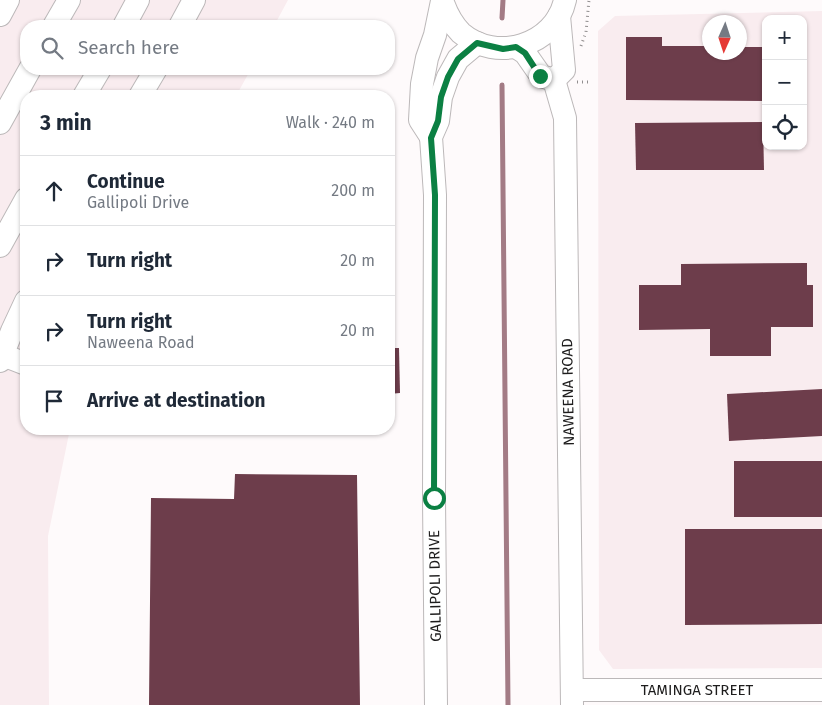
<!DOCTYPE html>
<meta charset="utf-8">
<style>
body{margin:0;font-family:"Fira Sans",sans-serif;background:#f2f2f3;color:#1f2937}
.controls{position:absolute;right:15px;top:15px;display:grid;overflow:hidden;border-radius:10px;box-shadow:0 1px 4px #0004}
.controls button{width:45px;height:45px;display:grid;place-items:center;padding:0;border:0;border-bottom:1px solid #e0e1e3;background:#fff;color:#1f2937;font:25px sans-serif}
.compass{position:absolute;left:702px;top:15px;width:45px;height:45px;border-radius:50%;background:#fff;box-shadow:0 1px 4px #0004;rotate:183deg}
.stop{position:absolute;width:15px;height:15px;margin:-11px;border:4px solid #0b8043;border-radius:50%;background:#fff}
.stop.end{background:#0b8043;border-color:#fff;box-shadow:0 1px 5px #0008}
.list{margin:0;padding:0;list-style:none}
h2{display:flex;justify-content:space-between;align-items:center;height:65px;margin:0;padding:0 20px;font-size:21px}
h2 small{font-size:16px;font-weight:400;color:#747a83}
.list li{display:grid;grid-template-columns:32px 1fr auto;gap:15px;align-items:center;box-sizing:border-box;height:70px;padding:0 20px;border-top:1px solid #e0e1e3}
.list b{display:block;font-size:19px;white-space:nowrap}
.list p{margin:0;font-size:16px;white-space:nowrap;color:#747a83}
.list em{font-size:16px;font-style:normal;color:#747a83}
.icon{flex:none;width:28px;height:28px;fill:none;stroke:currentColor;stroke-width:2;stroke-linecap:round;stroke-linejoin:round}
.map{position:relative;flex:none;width:822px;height:705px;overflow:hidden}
.search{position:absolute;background:#fff;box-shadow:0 1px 4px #0004;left:20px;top:20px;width:375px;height:55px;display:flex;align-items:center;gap:12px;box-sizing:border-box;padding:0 18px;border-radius:20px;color:#747a83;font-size:19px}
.panel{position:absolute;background:#fff;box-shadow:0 1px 4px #0004;left:20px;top:90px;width:375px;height:345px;border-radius:20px}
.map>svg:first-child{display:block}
.built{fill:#f9ecef;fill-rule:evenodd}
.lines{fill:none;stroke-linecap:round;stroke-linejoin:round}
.stream{stroke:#a37b85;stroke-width:5}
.building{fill:#6d3d4b}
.minor-casing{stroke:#bcb8b9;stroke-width:24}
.path{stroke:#918e8f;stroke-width:3;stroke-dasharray:1 4;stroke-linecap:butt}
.minor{stroke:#fff;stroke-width:22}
.route{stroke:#0b8043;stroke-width:6}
.labels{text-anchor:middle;stroke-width:5;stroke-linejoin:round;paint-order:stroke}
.street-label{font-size:15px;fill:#1e1d1d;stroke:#fff}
</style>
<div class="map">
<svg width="822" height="705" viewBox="0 0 822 705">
<rect width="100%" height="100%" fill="#fefafb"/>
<g class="built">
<polygon points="0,0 288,0 274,26 26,26 26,69 251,69 236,96 26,96 26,429 70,429 48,536 49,705 0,705"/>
<path d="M822 11V668L613 669 599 650 598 31 615 16ZM766 19H803V146H766ZM710 22H740V52H710Z"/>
</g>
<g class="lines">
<g class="stream">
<polyline points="502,18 503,0"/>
<polyline points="502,85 508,705"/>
</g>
</g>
<g class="building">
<polygon points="626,37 662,37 662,46 710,46 710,52 740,52 740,47 766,47 766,101 626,100"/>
<polygon points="763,122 764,170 636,170 635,123"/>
<polygon points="807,263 807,285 813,285 813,327 771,327 771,356 710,356 710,329 639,330 639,285 681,285 681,264"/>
<polygon points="389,348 399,348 400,393 389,394"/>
<polygon points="822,389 822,436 729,441 727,394"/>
<rect x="734" y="461" width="88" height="56"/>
<polygon points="235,474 357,475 360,705 149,705 151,498 234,499"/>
<polygon points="685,529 822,529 822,624 685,625"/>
</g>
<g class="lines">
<defs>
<g id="minor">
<path d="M442 0C446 12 452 24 461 33 496 63 555 46 565 0"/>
<polyline points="0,15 8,0"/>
<polyline points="54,26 69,0"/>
<polyline points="124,26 138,0"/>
<polyline points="180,26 194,0"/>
<polyline points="516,47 525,53 541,76 554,80"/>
<polyline points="554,80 565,118 572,705"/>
<polyline points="554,80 564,70 559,16"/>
<polyline points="84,96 100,69"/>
<polyline points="140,96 156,69"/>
<polyline points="0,123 30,69"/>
<polyline points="431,137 420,120 422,84 427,58 435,35 442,1"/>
<polyline points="0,246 26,199"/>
<polyline points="0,354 26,364"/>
<polyline points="0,361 12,331 26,301"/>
<polyline points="572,690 822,690"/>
<polyline points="436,705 434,498 435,195 431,137 438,121 441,97 448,77 458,59 477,43"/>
</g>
</defs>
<use href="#minor" class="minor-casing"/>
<g class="path">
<polyline points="581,46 586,32 589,0"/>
<polyline points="577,82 589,82"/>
</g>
<use href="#minor" class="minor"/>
</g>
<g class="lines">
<polyline class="route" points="434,498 435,195 431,138 438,121 441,97 448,77 458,59 477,43 503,49 516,47 525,53 540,76"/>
</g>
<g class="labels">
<g class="street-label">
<text transform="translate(568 392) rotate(-91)" y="5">NAWEENA ROAD</text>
<text transform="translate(435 586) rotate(-91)" y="5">GALLIPOLI DRIVE</text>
<text x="697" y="695">TAMINGA STREET</text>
</g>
</g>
</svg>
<div class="controls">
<button>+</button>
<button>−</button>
<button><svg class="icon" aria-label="locate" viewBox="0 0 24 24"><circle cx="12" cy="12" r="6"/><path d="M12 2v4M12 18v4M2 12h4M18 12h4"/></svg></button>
</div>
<svg class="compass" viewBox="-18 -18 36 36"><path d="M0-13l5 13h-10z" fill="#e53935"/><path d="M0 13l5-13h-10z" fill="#747a83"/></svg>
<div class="stop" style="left:434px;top:498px"></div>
<div class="stop end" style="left:540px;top:76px"></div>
<div class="search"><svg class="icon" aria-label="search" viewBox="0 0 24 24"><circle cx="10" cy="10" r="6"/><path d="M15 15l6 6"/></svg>Search here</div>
<section class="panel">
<h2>3 min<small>Walk · 240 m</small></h2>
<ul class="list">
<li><svg class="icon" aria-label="ahead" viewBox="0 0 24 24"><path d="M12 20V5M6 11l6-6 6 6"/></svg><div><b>Continue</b><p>Gallipoli Drive</p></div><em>200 m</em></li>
<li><svg class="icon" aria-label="right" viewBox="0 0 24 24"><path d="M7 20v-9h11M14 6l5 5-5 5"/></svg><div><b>Turn right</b></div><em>20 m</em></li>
<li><svg class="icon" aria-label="right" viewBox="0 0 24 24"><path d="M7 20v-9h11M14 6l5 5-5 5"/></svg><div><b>Turn right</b><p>Naweena Road</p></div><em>20 m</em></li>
<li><svg class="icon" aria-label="arrive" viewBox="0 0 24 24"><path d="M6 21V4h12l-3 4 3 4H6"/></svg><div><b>Arrive at destination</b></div></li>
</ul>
</section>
</div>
